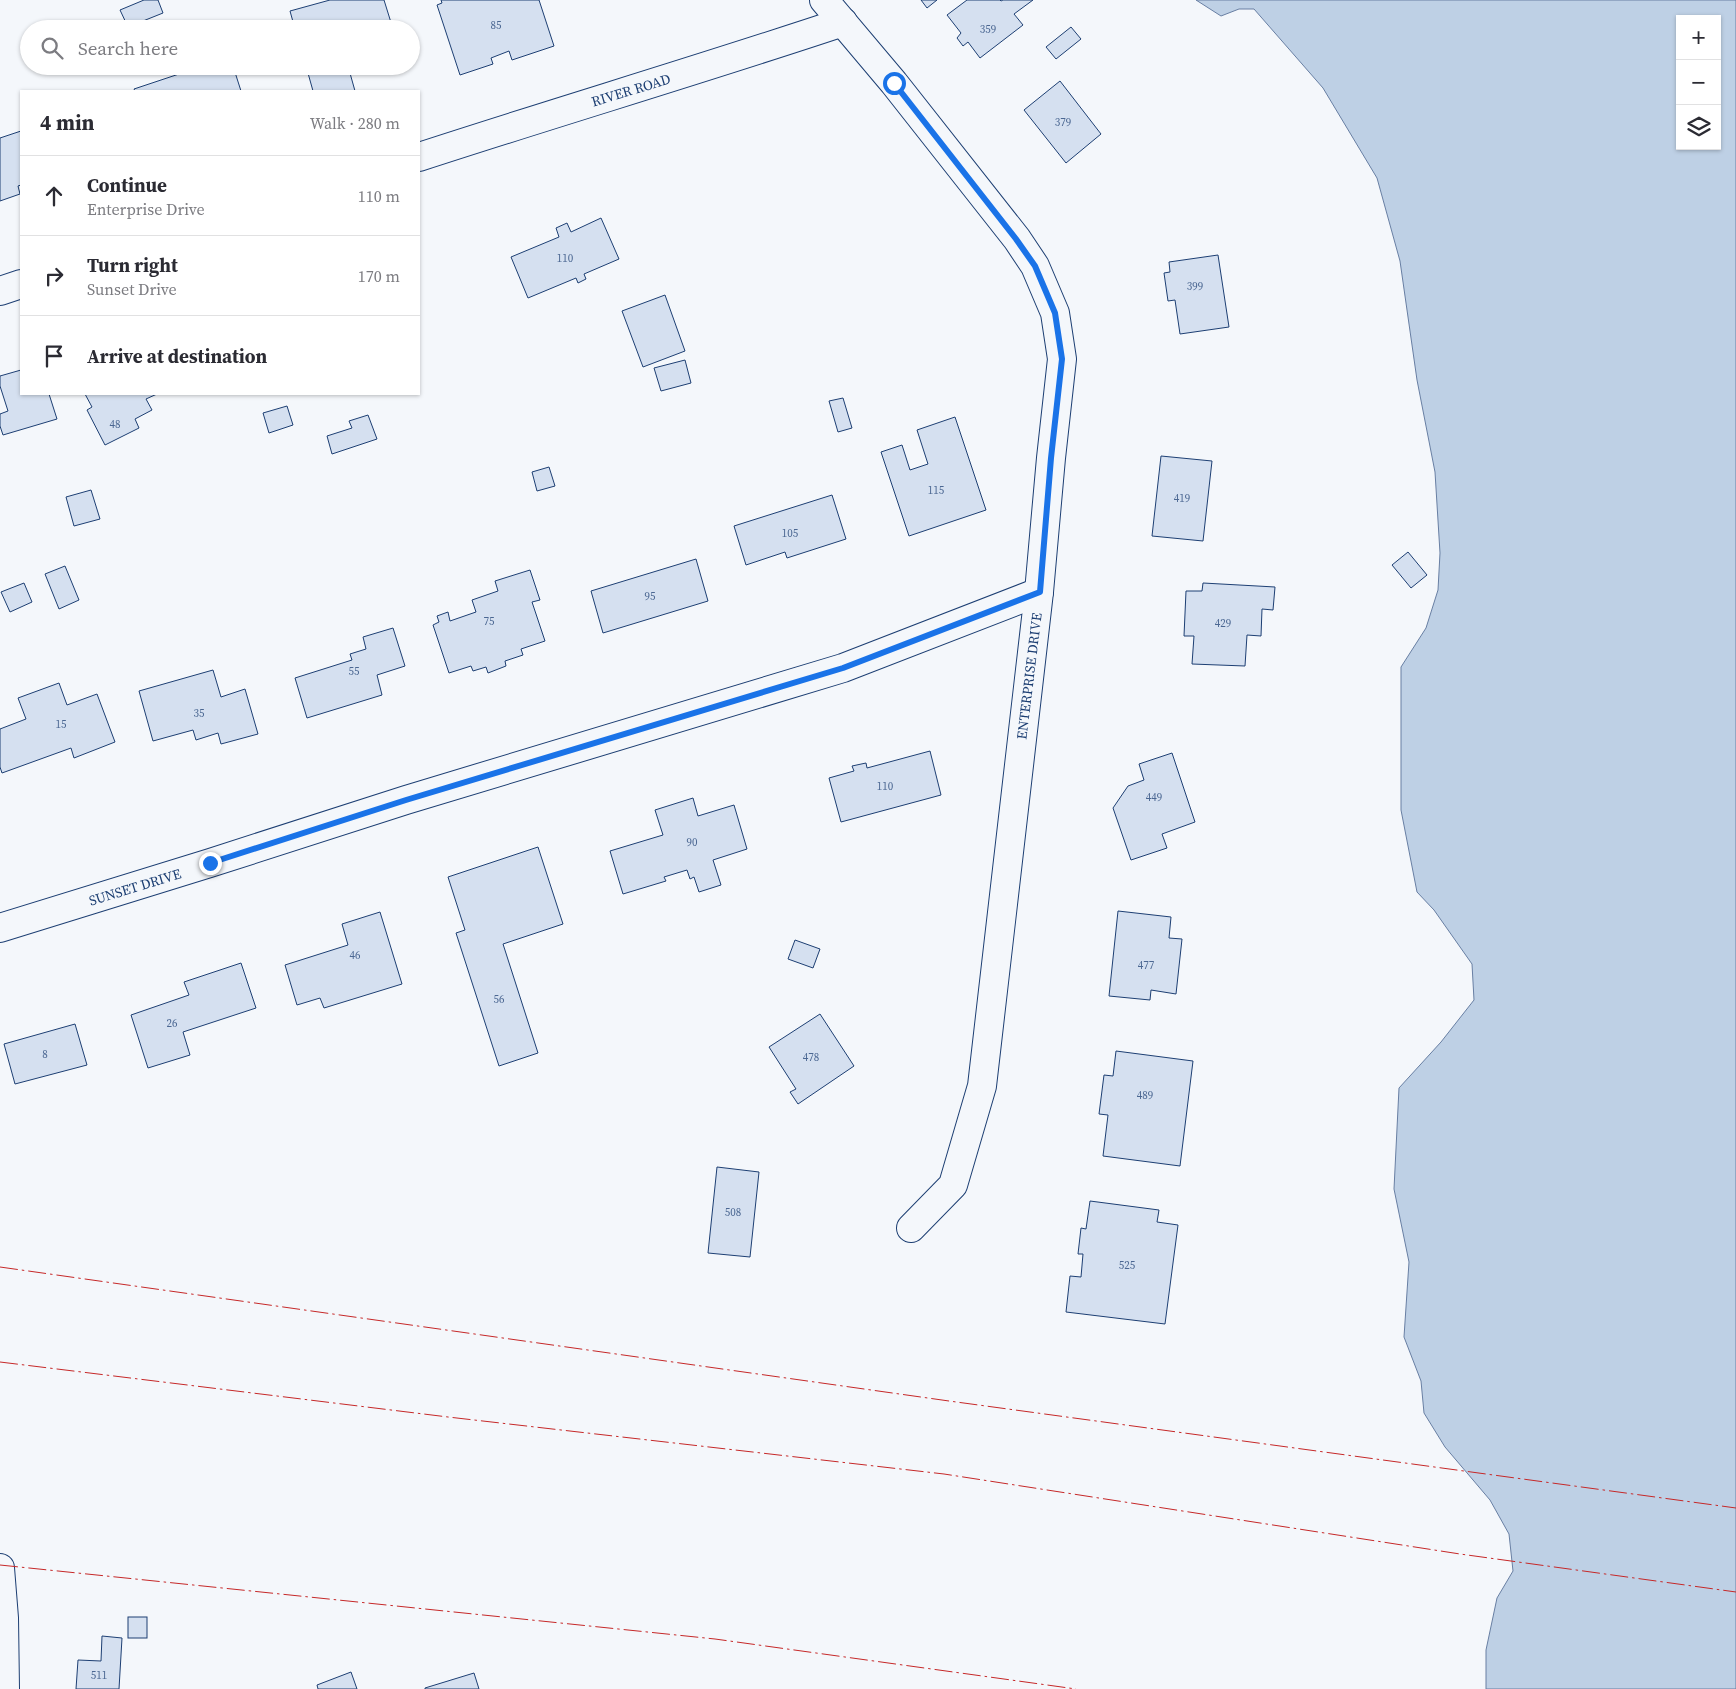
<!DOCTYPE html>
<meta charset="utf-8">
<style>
body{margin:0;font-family:"Source Serif 4",serif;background:#f2f2f3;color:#2b2b33}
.controls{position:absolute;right:15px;top:15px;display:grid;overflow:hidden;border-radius:0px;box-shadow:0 1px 4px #0004}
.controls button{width:45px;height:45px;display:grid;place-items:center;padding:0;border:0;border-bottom:1px solid #e1e1e2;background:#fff;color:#2b2b33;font:25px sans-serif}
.stop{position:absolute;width:15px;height:15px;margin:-11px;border:4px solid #1a73e8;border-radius:50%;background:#fff}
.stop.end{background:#1a73e8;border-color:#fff;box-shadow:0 1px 5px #0008}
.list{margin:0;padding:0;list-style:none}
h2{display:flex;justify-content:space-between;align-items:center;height:65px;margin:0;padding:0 20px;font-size:21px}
h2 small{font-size:16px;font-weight:400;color:#7c7c81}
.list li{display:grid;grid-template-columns:32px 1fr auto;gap:15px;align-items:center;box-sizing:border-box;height:80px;padding:0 20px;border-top:1px solid #e1e1e2}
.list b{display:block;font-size:19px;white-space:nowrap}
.list p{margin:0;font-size:16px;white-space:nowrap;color:#7c7c81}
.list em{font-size:16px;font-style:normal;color:#7c7c81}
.icon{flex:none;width:28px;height:28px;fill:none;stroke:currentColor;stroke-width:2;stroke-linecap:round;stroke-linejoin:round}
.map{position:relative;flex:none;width:1736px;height:1689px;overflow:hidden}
.search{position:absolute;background:#fff;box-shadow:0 1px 4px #0004;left:20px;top:20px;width:400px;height:55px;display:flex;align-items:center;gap:12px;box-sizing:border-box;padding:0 18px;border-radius:28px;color:#7c7c81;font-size:19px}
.panel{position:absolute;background:#fff;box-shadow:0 1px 4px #0004;left:20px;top:90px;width:400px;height:305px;border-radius:0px}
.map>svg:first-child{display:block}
.water{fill:#bed0e5;stroke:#687fa3;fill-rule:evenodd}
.building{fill:#d5e0f0;stroke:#1d3f73}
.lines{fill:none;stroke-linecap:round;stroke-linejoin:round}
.minor-casing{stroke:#1d3f73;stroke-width:30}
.secondary-casing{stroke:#1d3f73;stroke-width:30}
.minor{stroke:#f4f7fb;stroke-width:28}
.secondary{stroke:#f4f7fb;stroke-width:28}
.power{stroke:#c62828;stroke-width:1;stroke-dasharray:18 4 2.5 4;stroke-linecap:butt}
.route{stroke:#1a73e8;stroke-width:6}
.labels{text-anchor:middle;stroke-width:4;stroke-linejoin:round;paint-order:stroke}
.number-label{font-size:11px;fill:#4b6792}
.street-label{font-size:14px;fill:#1d3f73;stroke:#f4f7fb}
</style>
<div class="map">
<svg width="1736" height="1689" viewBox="0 0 1736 1689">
<rect width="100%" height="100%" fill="#f4f7fb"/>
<path class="water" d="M1196 0H1736V1689H1486V1650L1497 1598 1513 1571 1509 1534 1490 1500 1445 1447 1424 1413 1421 1381 1404 1337 1409 1262 1394 1189 1399 1088 1441 1042 1474 1000 1472 964 1434 910 1417 892 1401 810V667L1426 628 1438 590 1440 553 1435 472 1417 380 1400 261 1377 178 1323 88 1254 9H1239L1221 16ZM1680 19H1717V146H1680Z"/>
<g class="building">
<polygon points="144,0 158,0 163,13 128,27 120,10"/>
<polygon points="330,0 384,0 393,29 295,29 290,11"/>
<polygon points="441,0 539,0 554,46 512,60 509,51 491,58 493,64 460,75 437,5 442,3"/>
<polygon points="921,0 937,0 927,8"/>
<polygon points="967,0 1000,0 1001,1 1003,0 1033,0 1014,14 1023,25 980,58 968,42 963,46 957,38 961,33 947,15"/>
<polygon points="1071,27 1081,39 1056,59 1046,47"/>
<polygon points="177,66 233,66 241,91 135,91 134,89 179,74"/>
<polygon points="306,66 348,66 355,91 313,91"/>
<polygon points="1060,81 1101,134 1066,163 1024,110"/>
<polygon points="21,131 21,185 18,186 20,194 0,201 0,138"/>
<polygon points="601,218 619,259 584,274 586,279 578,283 576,278 528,298 511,257 559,237 556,228 567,223 571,232"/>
<polygon points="1218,255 1229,327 1180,334 1175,300 1168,301 1164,273 1170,272 1169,262"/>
<polygon points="665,295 685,351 643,367 622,311"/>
<polygon points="685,360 691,383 661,391 654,368"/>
<polygon points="21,370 21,394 49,394 57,419 3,435 0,426 0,414 8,411 0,386 0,376"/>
<polygon points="85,394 157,394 146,399 152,410 135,419 139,428 105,445 87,410 92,407"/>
<polygon points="843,398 852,428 838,432 829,401"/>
<polygon points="287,406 293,425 269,433 263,413"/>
<polygon points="368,415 377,439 332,454 327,436 352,428 349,421"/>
<polygon points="955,417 986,510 909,536 881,452 902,445 910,470 928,464 917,430"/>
<polygon points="1161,456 1212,461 1203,541 1152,536"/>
<polygon points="549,467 555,486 537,491 532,472"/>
<polygon points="91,490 100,519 74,526 66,497"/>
<polygon points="832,495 846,539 787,558 785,552 746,565 734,526"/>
<polygon points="1408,552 1427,575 1411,588 1392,565"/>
<polygon points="696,559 708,601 603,633 591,591"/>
<polygon points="65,566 79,600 59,609 45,574"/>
<polygon points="530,570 540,600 532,602 545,641 521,649 523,655 505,661 506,666 488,673 486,667 473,671 471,666 449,673 433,625 439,622 437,616 448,612 450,621 476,612 472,600 498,591 495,581"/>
<polygon points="24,583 32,602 10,612 1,592"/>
<polygon points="1203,583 1275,587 1273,610 1262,609 1261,636 1247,635 1245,666 1192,664 1194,636 1184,636 1186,591 1202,591"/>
<polygon points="393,628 405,666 377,675 382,695 307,718 295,678 352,660 350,654 366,649 363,637"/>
<polygon points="213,670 221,697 245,689 258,734 221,744 218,733 196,740 193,730 153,741 139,691"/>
<polygon points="59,683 67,705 97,694 115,742 74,758 71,748 2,773 0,767 0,729 26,719 18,698"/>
<polygon points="930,751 941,795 841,822 829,778 854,771 852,766 866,763 867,768"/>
<polygon points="1172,753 1195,822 1162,834 1167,848 1131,860 1113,808 1128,786 1144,780 1139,764"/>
<polygon points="693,798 698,816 734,805 747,849 713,860 721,885 699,892 694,877 690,879 687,870 664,877 666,881 623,894 610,851 663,835 655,810"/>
<polygon points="538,847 563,924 503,944 538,1053 499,1066 456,933 465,930 448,877"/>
<polygon points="1118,911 1171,917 1169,938 1182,939 1176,994 1151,990 1150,1000 1109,996"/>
<polygon points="380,912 402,984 324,1008 320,998 297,1005 285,965 348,945 342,924"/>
<polygon points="795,940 820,949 813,968 788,959"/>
<polygon points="241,963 256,1008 183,1032 190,1055 148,1068 131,1015 189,995 184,982"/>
<polygon points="820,1014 854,1066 798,1104 790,1092 796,1089 769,1047"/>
<polygon points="75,1024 87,1065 15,1084 4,1044"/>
<polygon points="1116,1051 1193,1061 1180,1166 1103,1156 1108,1115 1099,1114 1104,1075 1113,1076"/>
<polygon points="717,1167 759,1172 750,1257 708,1253"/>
<polygon points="1090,1201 1159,1210 1157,1222 1178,1225 1165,1324 1066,1312 1070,1276 1081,1277 1083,1254 1078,1254 1081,1228 1086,1229"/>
<rect x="128" y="1617" width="19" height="21"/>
<polygon points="102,1636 122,1638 119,1689 76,1689 78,1660 101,1661"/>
<polygon points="351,1672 357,1689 318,1689 317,1685"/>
<polygon points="474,1673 479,1689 425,1689 425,1688"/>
</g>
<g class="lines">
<defs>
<g id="minor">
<polyline points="824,0 894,83 1017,239 1035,266 1055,313 1062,359 1051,458 1039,592 982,1086 953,1185 911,1228"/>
<path d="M419 157C560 111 702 69 843 22"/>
<polyline points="0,291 21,284"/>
<polyline points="0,928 210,863 406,800 843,668 1039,592"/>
</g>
<polyline id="secondary" points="0,1568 4,1618 5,1689"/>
</defs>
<use href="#minor" class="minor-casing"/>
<use href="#secondary" class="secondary-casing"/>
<use href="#minor" class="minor"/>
<use href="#secondary" class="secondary"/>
<g class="power">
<polyline points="0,1267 949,1401 1736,1508"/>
<polyline points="0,1362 448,1417 944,1474 1460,1554 1736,1592"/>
<polyline points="0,1565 715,1639 1076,1689"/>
</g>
</g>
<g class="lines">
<polyline class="route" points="210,863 406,800 843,668 1040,592 1051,458 1062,359 1055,313 1035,266 1016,239 894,83"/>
</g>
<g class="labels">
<g class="number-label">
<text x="496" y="29">85</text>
<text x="988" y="33">359</text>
<text x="1063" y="126">379</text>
<text x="565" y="262">110</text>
<text x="1195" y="290">399</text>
<text x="115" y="428">48</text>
<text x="936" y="494">115</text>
<text x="1182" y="502">419</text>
<text x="790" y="537">105</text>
<text x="650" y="600">95</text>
<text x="489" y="625">75</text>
<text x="1223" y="627">429</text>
<text x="354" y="675">55</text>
<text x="199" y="717">35</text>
<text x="61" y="728">15</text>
<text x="885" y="790">110</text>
<text x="1154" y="801">449</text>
<text x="692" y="846">90</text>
<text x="355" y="959">46</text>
<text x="1146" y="969">477</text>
<text x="499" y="1003">56</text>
<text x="172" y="1027">26</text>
<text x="45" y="1058">8</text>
<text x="811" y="1061">478</text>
<text x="1145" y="1099">489</text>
<text x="733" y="1216">508</text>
<text x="1127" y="1269">525</text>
<text x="99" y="1679">511</text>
</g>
<g class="street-label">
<text transform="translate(631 90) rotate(-17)" y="5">RIVER ROAD</text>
<text transform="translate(1029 676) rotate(-83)" y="5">ENTERPRISE DRIVE</text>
<text transform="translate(135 887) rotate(-17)" y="5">SUNSET DRIVE</text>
</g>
</g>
</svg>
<div class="controls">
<button>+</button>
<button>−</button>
<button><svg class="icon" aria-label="layers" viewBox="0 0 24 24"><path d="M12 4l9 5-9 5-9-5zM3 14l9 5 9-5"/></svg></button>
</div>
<div class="stop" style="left:894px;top:83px"></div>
<div class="stop end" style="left:210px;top:863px"></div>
<div class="search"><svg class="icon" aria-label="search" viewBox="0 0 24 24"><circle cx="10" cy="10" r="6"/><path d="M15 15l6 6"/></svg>Search here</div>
<section class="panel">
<h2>4 min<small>Walk · 280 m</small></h2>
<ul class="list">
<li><svg class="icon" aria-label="ahead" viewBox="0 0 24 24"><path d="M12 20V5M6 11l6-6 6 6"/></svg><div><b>Continue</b><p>Enterprise Drive</p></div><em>110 m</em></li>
<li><svg class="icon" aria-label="right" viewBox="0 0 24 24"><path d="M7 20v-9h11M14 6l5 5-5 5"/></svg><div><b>Turn right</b><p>Sunset Drive</p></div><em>170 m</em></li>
<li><svg class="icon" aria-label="arrive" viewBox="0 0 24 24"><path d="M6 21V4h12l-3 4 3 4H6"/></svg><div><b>Arrive at destination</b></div></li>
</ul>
</section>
</div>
